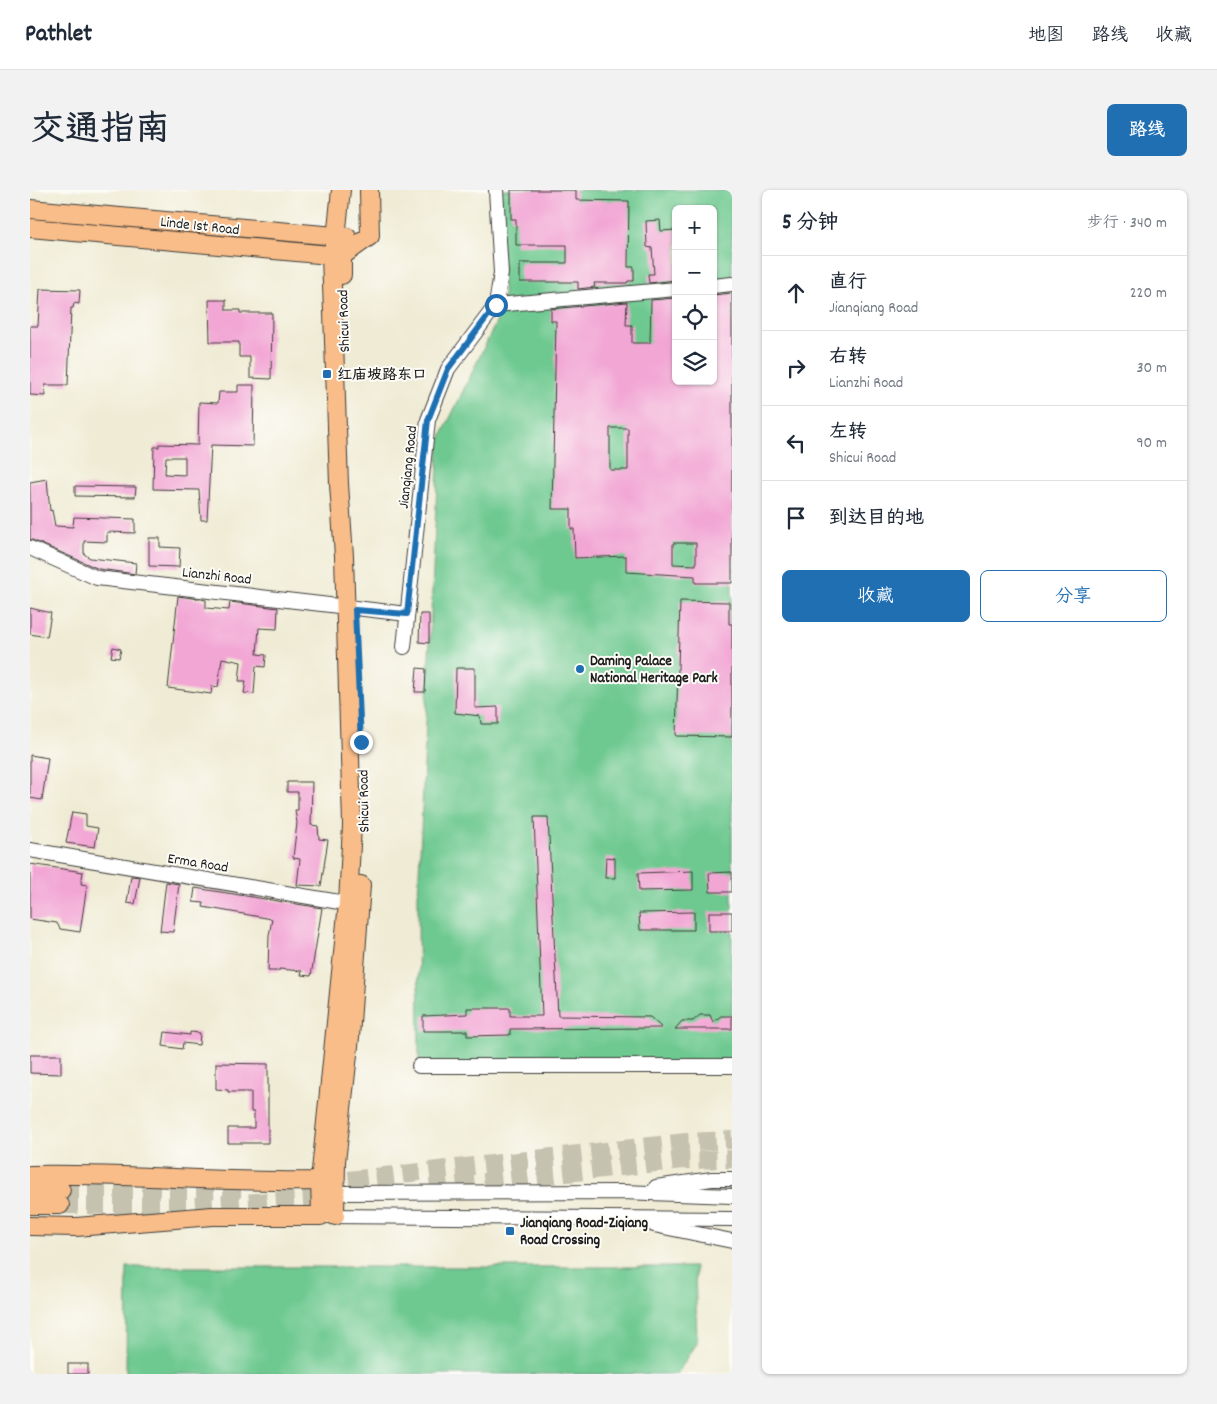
<!DOCTYPE html>
<html lang="zh">
<meta charset="utf-8">
<style>
body{margin:0;font-family:Dekko,"LXGW WenKai TC",sans-serif;background:#f2f2f3;color:#1f2937}
.controls{position:absolute;right:15px;top:15px;display:grid;overflow:hidden;border-radius:8px;box-shadow:0 1px 4px #0004}
.controls button{width:45px;height:45px;display:grid;place-items:center;padding:0;border:0;border-bottom:1px solid #e0e1e3;background:#fff;color:#1f2937;font:25px sans-serif}
.stop{position:absolute;width:15px;height:15px;margin:-11px;border:4px solid #1f6fb2;border-radius:50%;background:#fff}
.stop.end{background:#1f6fb2;border-color:#fff;box-shadow:0 1px 5px #0008}
.list{margin:0;padding:0;list-style:none}
h2{display:flex;justify-content:space-between;align-items:center;height:65px;margin:0;padding:0 20px;font-size:21px}
h2 small{font-size:16px;font-weight:400;color:#747a83}
.list li{display:grid;grid-template-columns:32px 1fr auto;gap:15px;align-items:center;box-sizing:border-box;height:75px;padding:0 20px;border-top:1px solid #e0e1e3}
.list b{display:block;font-size:19px;white-space:nowrap}
.list p{margin:0;font-size:16px;white-space:nowrap;color:#747a83}
.list em{font-size:16px;font-style:normal;color:#747a83}
.actions{display:flex;gap:10px;padding:15px 20px}
.actions a{flex:1;padding:11px 0;border:1px solid #1f6fb2;border-radius:8px;text-align:center;font-size:18px;color:#1f6fb2}
.actions .main{background:#1f6fb2;color:#fff}
.icon{flex:none;width:28px;height:28px;fill:none;stroke:currentColor;stroke-width:2;stroke-linecap:round;stroke-linejoin:round}
.map{position:relative;flex:none;width:702px;height:1184px;overflow:hidden;border-radius:8px}
header{display:flex;align-items:center;gap:30px;box-sizing:border-box;height:70px;padding:0 25px;background:#fff;border-bottom:1px solid #e0e1e3}
header strong{font-size:24px}
nav{display:flex;gap:28px;margin-inline-start:auto;font-size:18px}
.intro{display:flex;align-items:center;justify-content:space-between;box-sizing:border-box;height:120px;padding:0 30px}
h1{margin:0;font-size:35px}
.button{padding:12px 22px;border-radius:8px;background:#1f6fb2;color:#fff;font-size:18px;font-weight:700}
main{display:flex;gap:30px;padding:0 30px}
aside{flex:1;background:#fff;border-radius:8px;box-shadow:0 1px 4px #0004}
.map>svg:first-child{display:block}
.green{fill:#6ec990;stroke:#457256;fill-rule:evenodd}
.building{fill:#f2a6d4;fill-rule:evenodd}
.lines{fill:none;stroke-linecap:round;stroke-linejoin:round}
.major-tunnel{stroke:#c5c2af;stroke-width:18;stroke-dasharray:18 9;stroke-linecap:butt}
.minor-casing{stroke:#3c3b38;stroke-width:16}
.major-casing{stroke:#3c3b38;stroke-width:20}
.minor{stroke:#fff;stroke-width:14}
.major{stroke:#f8bd89;stroke-width:18}
.route{stroke:#1f6fb2;stroke-width:6}
.poi-dot{fill:#1f6fb2;stroke:#fdfcf7;stroke-width:2}
.labels{text-anchor:middle;stroke-width:4;stroke-linejoin:round;paint-order:stroke}
.street-label{font-size:15px;fill:#1c1c1c;stroke:#fdfcf7}
.poi-label{font-size:15px;font-weight:bold;fill:#1c1c1c;stroke:#fdfcf7;text-anchor:start}
</style>
<header>
<strong>Pathlet</strong>
<nav><a>地图</a><a>路线</a><a>收藏</a></nav>
</header>
<div class="intro"><h1>交通指南</h1><a class="button">路线</a></div>
<main>
<div class="map">
<svg width="702" height="1184" viewBox="0 0 702 1184">
<rect width="100%" height="100%" fill="#fdfcf7"/>
<filter id="ink" filterUnits="userSpaceOnUse"><feTurbulence type="fractalNoise" baseFrequency=".02" numOctaves="2"/><feDisplacementMap in="SourceGraphic" scale="10" xChannelSelector="R" yChannelSelector="G"/><feConvolveMatrix kernelMatrix="1 2 1 2 8 2 1 2 1" color-interpolation-filters="sRGB"/></filter>
<filter id="wash" filterUnits="userSpaceOnUse"><feTurbulence type="fractalNoise" baseFrequency=".0096" numOctaves="4" result="noise"/><feDisplacementMap in="SourceGraphic" scale="20" xChannelSelector="R" yChannelSelector="G"/><feGaussianBlur stdDeviation="1.12" result="paint"/><feColorMatrix in="noise" values="0 0 0 0 0 0 0 0 0 0 0 0 0 0 0 0 0 1.4 0 .05"/><feComposite in="paint" operator="in"/></filter>
<g filter="url(#wash)">
<rect width="100%" height="100%" fill="#efebd4"/>
<g class="green">
<path d="M468 0H702V877L389 876 388 706 409 251 474 116ZM646 19H683V191H646Z"/>
<polygon points="97,1077 665,1077 667,1153 647,1184 96,1184"/>
</g>
<g id="blocks">
<g class="building">
<polygon points="481,0 546,0 546,10 599,11 598,77 604,77 604,91 598,91 597,93 564,93 565,97 548,99 548,92 490,92 490,73 537,73 537,55 486,55 486,29 481,29"/>
<polygon points="630,30 631,41 646,40 646,90 619,93 618,84 624,84 622,58 617,57 616,31"/>
<polygon points="10,99 50,100 49,114 44,113 43,118 41,118 38,195 15,195 16,206 0,205 0,136 8,136"/>
<path d="M702 103V393H665V386L596 382V366L545 368 544 339H541V319H522L526 131H521V119L597 112 596 135H602V153H620L621 110 646 108V191H683V105ZM580 238H598V280H580ZM643 353H666V375L643 374Z"/>
<polygon points="179,110 196,110 196,120 210,120 210,123 242,123 241,189 220,188 220,167 209,167 209,152 180,152"/>
<path d="M208 195H224L223 256 181 255 177 330H171L169 300 123 299 124 257H129V254L168 255 169 212 188 213 189 202H208ZM136 267H155V285L135 284Z"/>
<polygon points="17,289 20,321 22,320 25,336 43,337 44,327 105,329 105,343 77,342 77,352 54,351 54,364 60,368 106,373 105,384 69,379 0,349 0,292"/>
<polygon points="45,296 106,297 105,307 45,306"/>
<polygon points="119,348 130,348 130,357 150,358 149,377 119,376"/>
<polygon points="148,406 176,410 176,418 199,420 200,412 248,418 247,439 229,438 227,464 236,465 235,477 226,476 224,504 214,503 216,491 209,491 211,472 192,468 188,497 182,496 181,504 138,498"/>
<polygon points="650,411 699,412 699,434 702,434 702,547 646,546"/>
<polygon points="0,418 21,423 17,447 0,444"/>
<polygon points="390,424 399,424 399,453 389,452"/>
<polygon points="83,457 91,459 89,468 81,467"/>
<polygon points="387,478 396,479 395,502 385,502"/>
<polygon points="426,478 445,478 445,518 468,517 468,534 451,534 450,526 425,523"/>
<polygon points="0,565 18,568 12,610 0,608"/>
<polygon points="257,592 282,592 281,635 288,636 289,649 298,650 291,696 267,695 270,669 263,668 267,633 265,620 268,620 268,602 257,602"/>
<polygon points="42,622 56,624 56,636 68,638 65,657 36,653"/>
<polygon points="504,627 518,627 528,826 620,827 632,838 480,839 480,845 437,846 437,841 393,841 393,826 437,824 437,818 480,818 480,826 512,826"/>
<polygon points="576,667 585,668 585,688 575,688"/>
<polygon points="0,674 53,682 51,694 57,695 50,742 30,739 27,733 0,729"/>
<polygon points="663,681 663,700 609,701 608,683"/>
<polygon points="702,682 702,702 680,702 679,683"/>
<polygon points="101,686 110,687 105,714 97,713"/>
<polygon points="136,692 149,694 143,742 130,741"/>
<polygon points="165,698 292,718 281,786 271,785 272,781 249,779 249,781 238,781 239,746 242,729 173,717 174,713 163,712"/>
<polygon points="664,722 664,740 610,740 609,723"/>
<rect x="679" y="722" width="23" height="19"/>
<polygon points="670,825 680,825 683,832 691,826 702,826 702,839 645,839 652,831 663,831"/>
<polygon points="135,842 160,845 160,842 170,843 169,855 153,853 152,859 133,856"/>
<polygon points="0,865 31,865 31,884 0,883"/>
<polygon points="186,873 238,874 238,953 198,953 198,938 224,938 224,922 221,922 221,902 198,902 198,900 186,899"/>
<rect x="38" y="1174" width="20" height="10"/>
</g>
</g>
</g>
<g filter="url(#ink)">
<use href="#blocks" fill-opacity="0" stroke="#3c3b38" stroke-width="1"/>
<g class="lines">
<g class="major-tunnel">
<polyline points="292,993 656,952 702,950"/>
<polyline points="400,998 654,970 702,969"/>
<polyline points="31,1000 164,1000 219,998"/>
<polyline points="30,1015 164,1016 305,1007"/>
</g>
<defs>
<g id="minor">
<polyline points="683,96 702,94"/>
<polyline points="466,115 646,99"/>
<polyline points="0,358 67,388 377,424"/>
<polyline points="374,457 398,230 418,179 466,115 471,83 466,0"/>
<polyline points="0,660 327,715"/>
<polyline points="389,876 702,876"/>
<polyline points="626,997 682,989 702,989"/>
<polyline points="299,998 305,1003 592,1002 702,1006"/>
<polyline points="295,1026 702,1029"/>
<polyline points="624,1035 702,1051"/>
</g>
<g id="major">
<polyline points="0,19 317,47"/>
<polyline points="0,38 311,66"/>
<polyline points="312,85 312,66 340,46 339,0"/>
<path d="M0 985C97 983 193 993 290 991"/>
<polyline points="0,1000 31,1000"/>
<polyline points="0,1015 30,1015"/>
<polyline points="305,1026 306,972 320,847 331,695"/>
<polyline points="0,1036 46,1037 182,1026 291,1026 290,991 318,713 322,635 314,366 309,294 301,66 306,48 311,0"/>
</g>
</defs>
<use href="#minor" class="minor-casing"/>
<use href="#major" class="major-casing"/>
<use href="#minor" class="minor"/>
<use href="#major" class="major"/>
</g>
</g>
<g class="lines" filter="url(#ink)">
<polyline class="route" points="331,552 325,420 377,424 398,230 418,179 466,115"/>
</g>
<g class="poi-dot">
<rect x="292" y="179" width="10" height="10" rx="2.5"/>
<circle cx="550" cy="479" r="5"/>
<rect x="475" y="1036" width="10" height="10" rx="2.5"/>
</g>
<g class="labels">
<g class="street-label">
<text transform="translate(170 35) rotate(6)" y="5">Linde 1st Road</text>
<text transform="translate(313 131) rotate(-92)" y="5">Shicui Road</text>
<text transform="translate(377 277) rotate(-84)" y="5">Jianqiang Road</text>
<text transform="translate(187 385) rotate(6)" y="5">Lianzhi Road</text>
<text transform="translate(333 611) rotate(-91)" y="5">Shicui Road</text>
<text transform="translate(168 672) rotate(9)" y="5">Erma Road</text>
</g>
<g class="poi-label">
<text x="307" y="189">红庙坡路东口</text>
<text x="560" y="475">Daming Palace<tspan x="560" dy="17">National Heritage Park</tspan></text>
<text x="490" y="1037">Jianqiang Road-Ziqiang<tspan x="490" dy="17">Road Crossing</tspan></text>
</g>
</g>
</svg>
<div class="controls">
<button>+</button>
<button>−</button>
<button><svg class="icon" aria-label="locate" viewBox="0 0 24 24"><circle cx="12" cy="12" r="6"/><path d="M12 2v4M12 18v4M2 12h4M18 12h4"/></svg></button>
<button><svg class="icon" aria-label="layers" viewBox="0 0 24 24"><path d="M12 4l9 5-9 5-9-5zM3 14l9 5 9-5"/></svg></button>
</div>
<div class="stop" style="left:466px;top:115px"></div>
<div class="stop end" style="left:331px;top:552px"></div>
</div>
<aside>
<h2>5 分钟<small>步行 · 340 m</small></h2>
<ul class="list">
<li><svg class="icon" aria-label="ahead" viewBox="0 0 24 24"><path d="M12 20V5M6 11l6-6 6 6"/></svg><div><b>直行</b><p>Jianqiang Road</p></div><em>220 m</em></li>
<li><svg class="icon" aria-label="right" viewBox="0 0 24 24"><path d="M7 20v-9h11M14 6l5 5-5 5"/></svg><div><b>右转</b><p>Lianzhi Road</p></div><em>30 m</em></li>
<li><svg class="icon" aria-label="left" viewBox="0 0 24 24"><path d="M17 20v-9H6M10 6l-5 5 5 5"/></svg><div><b>左转</b><p>Shicui Road</p></div><em>90 m</em></li>
<li><svg class="icon" aria-label="arrive" viewBox="0 0 24 24"><path d="M6 21V4h12l-3 4 3 4H6"/></svg><div><b>到达目的地</b></div></li>
</ul>
<div class="actions"><a class="main">收藏</a><a>分享</a></div>
</aside>
</main>
